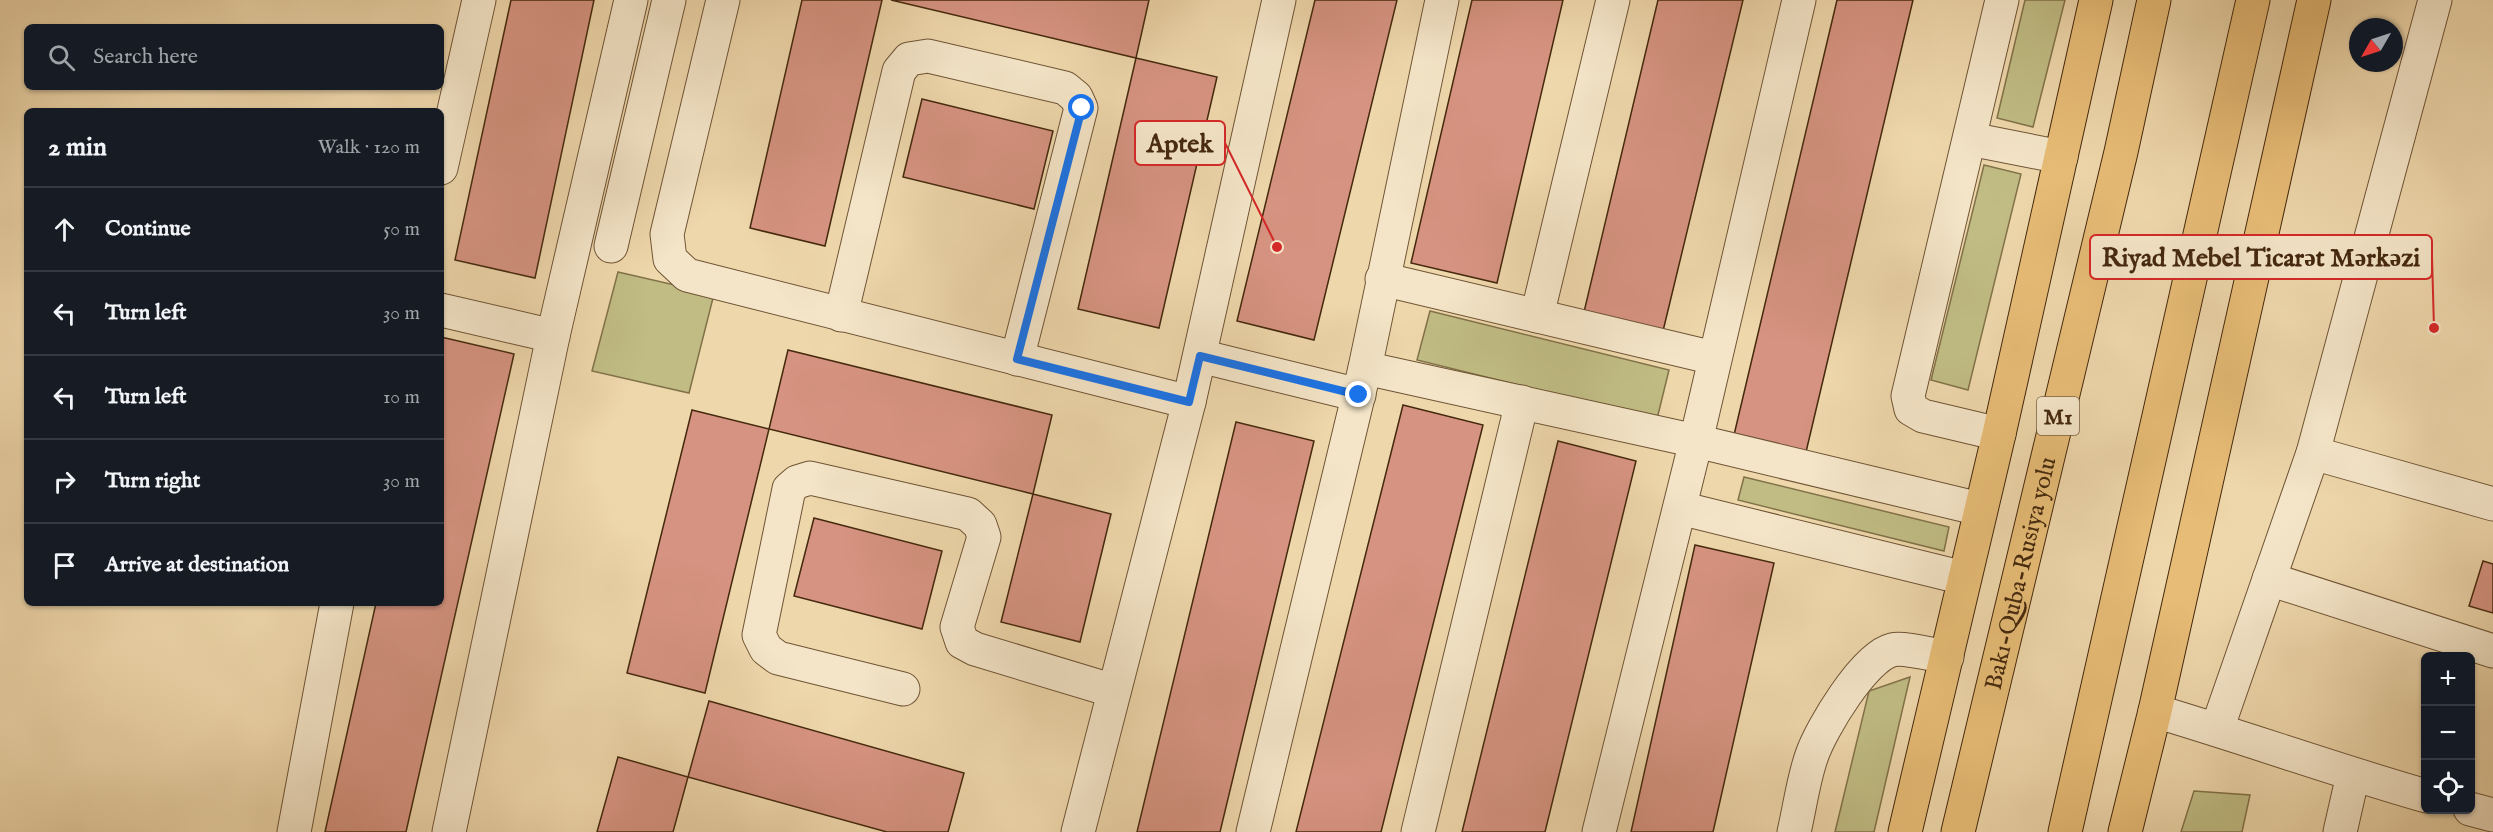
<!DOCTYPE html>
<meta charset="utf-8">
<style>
body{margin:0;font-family:"IM FELL English",serif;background:#242831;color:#f1f3f6}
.controls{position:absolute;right:18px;bottom:18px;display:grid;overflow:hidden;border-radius:9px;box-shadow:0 2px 4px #0004}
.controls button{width:54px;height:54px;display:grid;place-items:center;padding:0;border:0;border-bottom:2px solid #363941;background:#171b24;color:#f1f3f6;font:30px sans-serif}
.compass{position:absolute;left:2349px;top:18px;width:54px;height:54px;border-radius:50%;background:#171b24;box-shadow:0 2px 4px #0004;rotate:231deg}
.stop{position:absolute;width:18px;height:18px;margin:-14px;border:4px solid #1a73e8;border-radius:50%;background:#fff}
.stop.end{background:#1a73e8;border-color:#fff;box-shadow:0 2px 6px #0008}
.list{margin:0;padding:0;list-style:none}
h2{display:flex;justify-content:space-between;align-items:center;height:78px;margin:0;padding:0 24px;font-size:26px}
h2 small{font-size:20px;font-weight:400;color:#9ea1a6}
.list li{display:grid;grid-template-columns:39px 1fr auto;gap:18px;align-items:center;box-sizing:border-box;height:84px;padding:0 24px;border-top:2px solid #363941}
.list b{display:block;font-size:22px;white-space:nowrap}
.list em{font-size:20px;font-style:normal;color:#9ea1a6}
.icon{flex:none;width:33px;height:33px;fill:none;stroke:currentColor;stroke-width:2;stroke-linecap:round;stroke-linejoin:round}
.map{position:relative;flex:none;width:2493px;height:832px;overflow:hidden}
.search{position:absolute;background:#171b24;box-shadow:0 2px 4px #0004;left:24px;top:24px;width:420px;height:66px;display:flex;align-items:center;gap:15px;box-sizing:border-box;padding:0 21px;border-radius:9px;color:#9ea1a6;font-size:22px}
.panel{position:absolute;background:#171b24;box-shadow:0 2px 4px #0004;left:24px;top:108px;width:420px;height:498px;border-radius:9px}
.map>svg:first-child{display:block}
.green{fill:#c0bc84;stroke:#827249;stroke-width:1.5}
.building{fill:#d69381;stroke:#45290e;stroke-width:1.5}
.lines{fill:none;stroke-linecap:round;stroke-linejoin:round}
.minor-casing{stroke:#6f5435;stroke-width:35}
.highway-casing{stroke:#45290e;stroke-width:35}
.minor{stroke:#f4e5c8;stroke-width:33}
.highway{stroke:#e7bc76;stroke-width:33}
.route{stroke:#1a73e8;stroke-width:8}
.labels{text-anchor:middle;stroke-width:4.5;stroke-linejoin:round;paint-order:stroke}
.shield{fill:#f4e5c8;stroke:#7a6146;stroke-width:1.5}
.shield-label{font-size:22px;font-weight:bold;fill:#45290e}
.street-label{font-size:24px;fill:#45290e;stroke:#f4e5c8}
.leader{fill:none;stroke:#d62828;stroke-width:2}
.callout-dot{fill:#d62828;stroke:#f4e5c8;stroke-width:2}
.callout{fill:#f4e5c8;stroke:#d62828;stroke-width:2}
.callout-label{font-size:26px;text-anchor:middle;font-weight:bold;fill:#45290e}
</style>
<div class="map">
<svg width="2493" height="832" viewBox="0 0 2493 832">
<rect width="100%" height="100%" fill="#eed7ab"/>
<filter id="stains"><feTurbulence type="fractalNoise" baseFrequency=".00333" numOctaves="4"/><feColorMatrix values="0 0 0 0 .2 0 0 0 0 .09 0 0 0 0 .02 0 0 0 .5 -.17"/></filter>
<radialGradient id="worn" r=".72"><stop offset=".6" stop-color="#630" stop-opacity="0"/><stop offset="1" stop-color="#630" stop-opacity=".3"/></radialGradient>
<g class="green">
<polygon points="2025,0 2065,0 2033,127 1997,118"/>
<polygon points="1984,165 2021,174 1968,390 1931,380"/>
<polygon points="618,272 714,294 689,393 592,371"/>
<polygon points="1430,311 1669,370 1657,419 1417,360"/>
<polygon points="1744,477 1949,527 1944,551 1738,500"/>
<polygon points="1910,677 1874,832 1835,832 1869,691"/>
<polygon points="2194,791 2250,795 2242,832 2181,832"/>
</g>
<g class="building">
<polygon points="511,0 594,0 535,278 455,260"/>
<polygon points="802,0 882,0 825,246 750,228"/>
<polygon points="891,0 1149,0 1136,58"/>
<polygon points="1315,0 1397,0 1314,340 1237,321"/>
<polygon points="1472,0 1563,0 1497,283 1411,263"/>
<polygon points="1658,0 1743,0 1663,331 1584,312"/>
<polygon points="1837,0 1913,0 1806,452 1734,435"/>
<polygon points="1136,58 1217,77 1159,328 1078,309"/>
<polygon points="922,99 1053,131 1034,209 903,177"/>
<polygon points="441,337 514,354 406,832 325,832 376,603 441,603"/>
<polygon points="788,350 1052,415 1033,494 769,429"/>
<polygon points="1403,405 1483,425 1381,832 1296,832"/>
<polygon points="692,410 769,429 705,693 627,673"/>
<polygon points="1236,422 1314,441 1220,832 1137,832"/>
<polygon points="1558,441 1636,461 1545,832 1462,832"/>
<polygon points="1033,494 1111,514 1080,642 1001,622"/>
<polygon points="814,518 942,551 922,629 794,596"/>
<polygon points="1695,545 1774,563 1713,832 1631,832"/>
<polygon points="2483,561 2493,564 2493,613 2469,606"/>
<polygon points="709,701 964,773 948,832 887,832 688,777"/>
<polygon points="618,757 688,777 673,832 597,832"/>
</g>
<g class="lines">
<defs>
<g id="minor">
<polyline points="723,0 667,234 670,259 687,275 1189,402"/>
<polyline points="1970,139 2061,157"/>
<polyline points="441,168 479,0"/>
<polyline points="611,246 669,0"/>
<polyline points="1382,279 1714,358"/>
<polyline points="441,310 553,336"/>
<polyline points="841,315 899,71 909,59 928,56 1065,88 1076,97 1081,108 1017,359"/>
<polyline points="1537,316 1613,0"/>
<polyline points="1200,356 1359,395"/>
<polyline points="1365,368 1696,441 1980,509"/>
<polyline points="1999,434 1923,416 1911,409 1908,396 2002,0"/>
<polyline points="2313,453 2493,504"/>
<polyline points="1680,508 1964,578"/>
<polyline points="2269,579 2493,651"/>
<polyline points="903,689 778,658 766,649 759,635 789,489 797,482 810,478 968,514 980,525 984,537 957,627 962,642 975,649 1114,691"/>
<path d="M2155 711C2246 738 2335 770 2426 796"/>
<polyline points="2217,729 2313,453 2435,0"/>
<polyline points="2470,809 2493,815"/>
<polyline points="294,832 337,603"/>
<polyline points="449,832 553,336 631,0"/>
<polyline points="1078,832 1189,402 1279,0"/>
<polyline points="1253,832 1365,368 1442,0"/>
<polyline points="1418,832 1522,402"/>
<polyline points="1599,832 1696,441 1799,0"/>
<path d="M1794 832C1800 807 1803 780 1812 755 1821 729 1864 657 1892 650 1903 647 1934 655 1947 657"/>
<polyline points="2340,832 2353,775"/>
</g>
<g id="highway">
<polyline points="1905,832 1999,434 2096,0"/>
<path id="s1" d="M1958 832 2121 152 2154 0"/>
<polyline points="2065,832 2253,0"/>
<polyline points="2125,832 2155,711 2314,0"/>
</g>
</defs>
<use href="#minor" class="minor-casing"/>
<use href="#highway" class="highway-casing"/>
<use href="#minor" class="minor"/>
<use href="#highway" class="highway"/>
</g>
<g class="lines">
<polyline class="route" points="1082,108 1017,359 1189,402 1200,356 1359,395"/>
</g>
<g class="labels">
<rect class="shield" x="2037" y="397" width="42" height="38" rx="4.5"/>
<g class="shield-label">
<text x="2058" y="424">M1</text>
</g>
<g class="street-label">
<text dy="8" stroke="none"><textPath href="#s1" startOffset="266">Bakı-Quba-Rusiya yolu</textPath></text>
</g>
</g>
<path class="leader" d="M1277 247L1225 143M2434 328L2432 257"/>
<g class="callout-dot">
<circle cx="1277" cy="247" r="6"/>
<circle cx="2434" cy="328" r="6"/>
</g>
<g class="callout">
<rect x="1135" y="121" width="90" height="44" rx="6"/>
<rect x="2090" y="235" width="342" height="44" rx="6"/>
</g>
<g class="callout-label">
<text x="1180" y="152">Aptek</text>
<text x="2261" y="266">Riyad Mebel Ticarət Mərkəzi</text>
</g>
<rect width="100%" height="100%" filter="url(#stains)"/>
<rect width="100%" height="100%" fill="url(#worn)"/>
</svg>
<div class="controls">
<button>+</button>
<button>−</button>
<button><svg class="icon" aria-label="locate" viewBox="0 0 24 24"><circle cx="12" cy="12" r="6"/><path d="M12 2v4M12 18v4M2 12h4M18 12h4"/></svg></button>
</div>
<svg class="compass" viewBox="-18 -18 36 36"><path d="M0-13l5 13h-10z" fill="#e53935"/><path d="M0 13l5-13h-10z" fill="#9ea1a6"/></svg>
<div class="stop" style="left:1082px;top:108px"></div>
<div class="stop end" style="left:1359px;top:395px"></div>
<div class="search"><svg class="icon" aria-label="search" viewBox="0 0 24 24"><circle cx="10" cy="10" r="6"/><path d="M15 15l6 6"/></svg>Search here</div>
<section class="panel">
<h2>2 min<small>Walk · 120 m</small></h2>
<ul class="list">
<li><svg class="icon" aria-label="ahead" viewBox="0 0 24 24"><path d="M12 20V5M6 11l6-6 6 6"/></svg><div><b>Continue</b></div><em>50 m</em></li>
<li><svg class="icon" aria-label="left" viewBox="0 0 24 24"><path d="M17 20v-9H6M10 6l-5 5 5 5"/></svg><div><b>Turn left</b></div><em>30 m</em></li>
<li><svg class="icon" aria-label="left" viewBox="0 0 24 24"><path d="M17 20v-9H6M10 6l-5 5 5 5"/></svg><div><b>Turn left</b></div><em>10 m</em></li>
<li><svg class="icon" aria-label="right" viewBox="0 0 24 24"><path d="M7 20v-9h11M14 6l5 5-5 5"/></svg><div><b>Turn right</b></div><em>30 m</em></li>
<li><svg class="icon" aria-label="arrive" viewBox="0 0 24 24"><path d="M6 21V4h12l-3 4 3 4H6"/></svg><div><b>Arrive at destination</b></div></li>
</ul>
</section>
</div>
